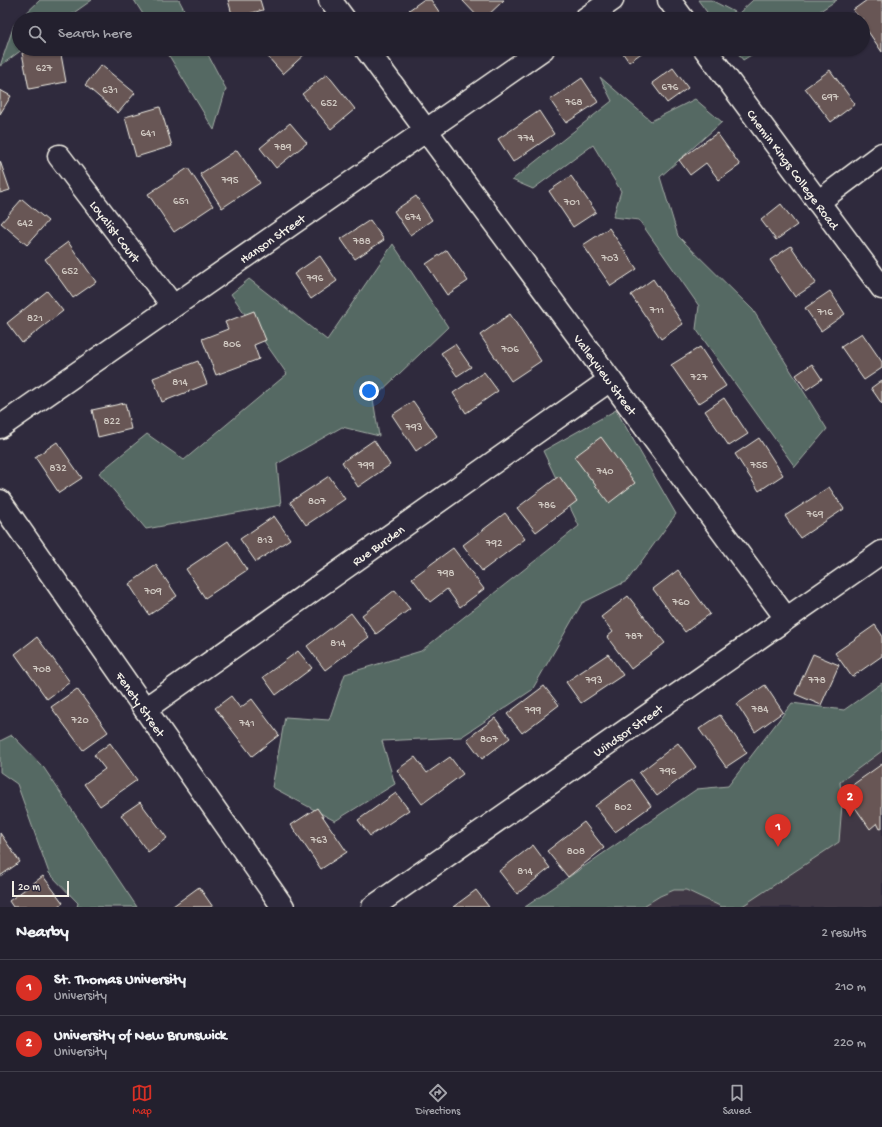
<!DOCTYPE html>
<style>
body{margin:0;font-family:"Gochi Hand",sans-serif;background:#2f2d3a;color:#f1f3f6}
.scale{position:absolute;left:12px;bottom:10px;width:57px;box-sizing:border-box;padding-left:4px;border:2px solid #f4f1e8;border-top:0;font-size:11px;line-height:14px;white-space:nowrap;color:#f4f1e8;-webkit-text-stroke:3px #2f2a3d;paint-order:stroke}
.you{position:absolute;left:369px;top:391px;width:14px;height:14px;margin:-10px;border:3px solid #fff;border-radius:50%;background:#1a73e8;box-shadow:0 0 0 6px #1a73e833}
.badge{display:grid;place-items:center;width:26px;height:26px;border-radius:50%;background:#d93025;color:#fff;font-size:13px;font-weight:700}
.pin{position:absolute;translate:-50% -33px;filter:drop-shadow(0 1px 2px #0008)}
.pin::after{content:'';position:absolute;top:21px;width:14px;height:12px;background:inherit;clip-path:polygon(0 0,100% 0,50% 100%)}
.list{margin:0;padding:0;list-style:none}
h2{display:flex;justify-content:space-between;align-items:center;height:52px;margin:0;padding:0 16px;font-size:17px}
h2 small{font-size:13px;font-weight:400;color:#a3a3aa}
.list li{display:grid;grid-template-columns:26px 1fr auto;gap:12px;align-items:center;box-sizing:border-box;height:56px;padding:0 16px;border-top:1px solid #403e4a}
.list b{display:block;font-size:15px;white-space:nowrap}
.list p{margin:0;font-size:13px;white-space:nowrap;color:#a3a3aa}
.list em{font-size:13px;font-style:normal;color:#a3a3aa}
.icon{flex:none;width:22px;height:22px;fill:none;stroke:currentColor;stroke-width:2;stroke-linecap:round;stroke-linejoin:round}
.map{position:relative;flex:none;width:882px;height:907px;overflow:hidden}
.search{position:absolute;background:#23202e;box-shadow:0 1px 3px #0004;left:12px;right:12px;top:12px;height:44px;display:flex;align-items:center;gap:10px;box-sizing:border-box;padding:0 14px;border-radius:22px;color:#a3a3aa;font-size:15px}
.sheet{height:164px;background:#23202e}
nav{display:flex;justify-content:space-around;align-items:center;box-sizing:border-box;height:56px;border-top:1px solid #403e4a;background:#23202e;font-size:11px;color:#a3a3aa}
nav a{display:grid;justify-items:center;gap:2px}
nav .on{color:#d93025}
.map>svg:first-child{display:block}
.built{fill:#403844}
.green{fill:#546963;stroke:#a4ada6}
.building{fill:#675754;stroke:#f4f1e8}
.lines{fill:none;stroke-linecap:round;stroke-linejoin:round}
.minor-casing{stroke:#f4f1e8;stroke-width:25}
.minor{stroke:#2f2a3d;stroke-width:22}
.labels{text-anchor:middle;stroke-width:3;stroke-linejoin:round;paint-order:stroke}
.number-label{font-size:11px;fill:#d1cac3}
.street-label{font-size:13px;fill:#f4f1e8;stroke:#2f2a3d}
</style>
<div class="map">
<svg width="882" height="907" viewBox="0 0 882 907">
<rect width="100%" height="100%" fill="#2f2a3d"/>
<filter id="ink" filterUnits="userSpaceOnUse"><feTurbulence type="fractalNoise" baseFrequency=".025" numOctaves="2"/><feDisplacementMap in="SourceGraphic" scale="8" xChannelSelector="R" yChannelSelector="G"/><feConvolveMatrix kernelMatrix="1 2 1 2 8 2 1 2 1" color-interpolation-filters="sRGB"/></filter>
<g filter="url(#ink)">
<polygon class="built" points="882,729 882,907 601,907"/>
<g class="green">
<polygon points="40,0 92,0 65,19 20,19"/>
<polygon points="134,0 179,0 189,19 146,19"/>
<polygon points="698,0 711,0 738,14 753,0 837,0 808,19 712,19"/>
<polygon points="19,20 19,49 23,49 0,66 14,25"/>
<polygon points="165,49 205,49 226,89 214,130"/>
<polygon points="735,49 761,49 743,60"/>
<polygon points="600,77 651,121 695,99 722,122 660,177 678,236 753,310 827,429 795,467 696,329 699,306 639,220 613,217 621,191 593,145 533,189 512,180 612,101"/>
<polygon points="393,244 448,327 373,399 379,436 342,427 277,464 281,505 146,529 99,473 147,434 184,460 287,374 231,294 249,279 327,340"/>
<polygon points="616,410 676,514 627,581 582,603 532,690 461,737 382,741 395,784 335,821 272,787 285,717 329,720 345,674 421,651 579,526 543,451"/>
<polygon points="882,683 882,751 840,782 842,804 839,842 741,907 722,907 686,890 674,890 660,896 642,907 525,907 697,789 728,786 792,703 844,710"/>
<polygon points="12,735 44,768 137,907 77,907 78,903 49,873 17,784 0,772 0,741"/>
</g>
<g class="building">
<polygon points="228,0 260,0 263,10 233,18"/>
<polygon points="423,0 431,0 444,19 416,19 409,10"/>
<polygon points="463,0 504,0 484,19 480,19 463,1"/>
<polygon points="867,0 882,0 882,52 863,24 863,19 860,19 853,10"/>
<polygon points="43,49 60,49 66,82 29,89 22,53"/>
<polygon points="261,49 305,49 307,52 283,74"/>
<polygon points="437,49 447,49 440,54"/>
<polygon points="620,49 647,49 629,62"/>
<polygon points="101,65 135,93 118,113 85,85"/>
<polygon points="673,68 688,88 667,103 652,83"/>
<polygon points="830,70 855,104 831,122 805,88"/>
<polygon points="327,74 355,109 331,129 302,94"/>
<polygon points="582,78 598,102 566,123 550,100"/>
<polygon points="0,90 11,96 0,114"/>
<polygon points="160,107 172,146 136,157 125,117"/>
<polygon points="539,111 554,134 513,162 498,139"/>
<polygon points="290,123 307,143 276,168 260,148"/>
<polygon points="717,133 740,165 719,180 706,163 690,175 679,160"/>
<polygon points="237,150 260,183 222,208 200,174"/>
<polygon points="0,161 10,190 0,193"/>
<polygon points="188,168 213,206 174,232 148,194"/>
<polygon points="571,176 596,212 573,227 549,191"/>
<polygon points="416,196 432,220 410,235 394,211"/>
<polygon points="22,199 48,221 27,245 1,223"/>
<polygon points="781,204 797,225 776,240 761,220"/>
<polygon points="370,220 384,240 355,259 341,239"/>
<polygon points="609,228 637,269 611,286 583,245"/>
<polygon points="68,242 96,282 73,298 45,259"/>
<polygon points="791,246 816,283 795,297 770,260"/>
<polygon points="447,250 468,281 447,295 426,264"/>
<polygon points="320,256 337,281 311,299 294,274"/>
<polygon points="653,279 683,324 661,339 631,295"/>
<polygon points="47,291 63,311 22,343 7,323"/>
<polygon points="830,291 845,314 821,331 805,308"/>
<polygon points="254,311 266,340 254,345 259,359 216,375 202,339 228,329 225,322"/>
<polygon points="510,314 541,361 511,381 480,335"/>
<polygon points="862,333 882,362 882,368 864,380 841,347"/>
<polygon points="455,344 471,367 457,376 441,353"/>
<polygon points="700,347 726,386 698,404 671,365"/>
<polygon points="198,361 207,384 162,402 153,378"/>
<polygon points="812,364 822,379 806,390 796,375"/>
<polygon points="484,372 498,391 466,413 453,393"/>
<polygon points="882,380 882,404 871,388"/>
<polygon points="724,398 748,434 729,446 705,411"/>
<polygon points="413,401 437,436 416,451 392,415"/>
<polygon points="125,403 131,429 98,437 92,410"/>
<polygon points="601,437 635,483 609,503 574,457"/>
<polygon points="759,438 783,475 759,491 735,454"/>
<polygon points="374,440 390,465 358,487 342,462"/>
<polygon points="57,442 82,478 59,493 35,457"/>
<polygon points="329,476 345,499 306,525 290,502"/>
<polygon points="559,476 577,501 536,532 517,508"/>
<polygon points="829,487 844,509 800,538 785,516"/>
<polygon points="505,513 525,539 482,571 463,545"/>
<polygon points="274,516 290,539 256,562 240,539"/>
<polygon points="228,541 247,570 205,598 186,569"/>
<polygon points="453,548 484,589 460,607 447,589 430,602 412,578"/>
<polygon points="156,565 177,596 149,615 129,584"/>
<polygon points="678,570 710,614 685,632 653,589"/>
<polygon points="395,590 410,609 376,634 362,615"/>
<polygon points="628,596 665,643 631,669 607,637 613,632 601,617"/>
<polygon points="351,613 369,637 325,670 307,646"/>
<polygon points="875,625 882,635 882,656 852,677 835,653"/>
<polygon points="37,637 70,682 47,699 15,654"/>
<polygon points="298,651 312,668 276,695 263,677"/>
<polygon points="608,654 623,675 581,703 566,682"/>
<polygon points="813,654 839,665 821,705 795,694"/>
<polygon points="765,685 783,712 755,732 737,704"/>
<polygon points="544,686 559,705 522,733 507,714"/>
<polygon points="77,689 108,732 83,750 51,707"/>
<polygon points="231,696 240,708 252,699 279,735 252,756 215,708"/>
<polygon points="720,715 747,753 726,767 699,729"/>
<polygon points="495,718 510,738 482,759 467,739"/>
<polygon points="110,743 137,780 100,806 84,784 105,769 94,755"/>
<polygon points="678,743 696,767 657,796 639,773"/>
<polygon points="415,757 427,773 450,757 463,774 422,804 397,770"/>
<polygon points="882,764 882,828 880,829 877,823 870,829 852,803 859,798 851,786"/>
<polygon points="632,779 651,806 615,832 595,806"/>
<polygon points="396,793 409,810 370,836 358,820"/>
<polygon points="140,802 167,838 148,852 121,815"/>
<polygon points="317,808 347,852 321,869 291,825"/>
<polygon points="584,822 604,848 568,877 547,851"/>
<polygon points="0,833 20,862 0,876"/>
<polygon points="533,845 550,868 517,894 499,871"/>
<polygon points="43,876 63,903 58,907 13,907 9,901"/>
<polygon points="199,887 213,907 174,907 173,906"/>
<polygon points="476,890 489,907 453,907"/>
</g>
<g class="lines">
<defs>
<g id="minor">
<polyline points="330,0 344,19"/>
<polyline points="669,0 683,19"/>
<polyline points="585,19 612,0"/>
<path id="s1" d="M366 49 786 618"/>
<path id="s2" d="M705 49 882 288"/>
<path id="s3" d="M59 156 173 306"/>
<polyline points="818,202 882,154"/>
<path id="s4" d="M0 427 543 49"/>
<path id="s5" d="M0 501 283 907"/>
<path id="s6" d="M145 709 610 380"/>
<path id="s7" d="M373 907 882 552"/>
</g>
</defs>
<use href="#minor" class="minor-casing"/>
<use href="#minor" class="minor"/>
</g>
</g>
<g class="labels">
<g class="number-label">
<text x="44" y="71">627</text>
<text x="670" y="90">676</text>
<text x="110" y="93">631</text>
<text x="830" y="100">697</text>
<text x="574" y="105">768</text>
<text x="329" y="106">652</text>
<text x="148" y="136">641</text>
<text x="526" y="141">774</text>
<text x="283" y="150">789</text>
<text x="230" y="183">795</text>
<text x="181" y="204">651</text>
<text x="572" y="205">701</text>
<text x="413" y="220">674</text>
<text x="25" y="226">642</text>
<text x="362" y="244">788</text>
<text x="610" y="261">703</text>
<text x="70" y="274">652</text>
<text x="315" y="281">796</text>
<text x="657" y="313">711</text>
<text x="825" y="315">716</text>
<text x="35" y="321">821</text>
<text x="232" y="347">806</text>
<text x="510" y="352">706</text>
<text x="699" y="380">727</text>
<text x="180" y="385">814</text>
<text x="112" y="424">822</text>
<text x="414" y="430">793</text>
<text x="366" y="468">799</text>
<text x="759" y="468">755</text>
<text x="58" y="471">832</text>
<text x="605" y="474">740</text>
<text x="317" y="504">807</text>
<text x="547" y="508">786</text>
<text x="815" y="517">769</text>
<text x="265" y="543">813</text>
<text x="494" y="546">792</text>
<text x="446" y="576">798</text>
<text x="153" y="594">709</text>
<text x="681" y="605">760</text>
<text x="634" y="639">787</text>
<text x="338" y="646">814</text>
<text x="42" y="672">708</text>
<text x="594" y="683">793</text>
<text x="817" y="683">778</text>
<text x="760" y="712">784</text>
<text x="533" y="713">799</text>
<text x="80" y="723">720</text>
<text x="247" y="726">741</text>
<text x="489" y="742">807</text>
<text x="668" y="774">796</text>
<text x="623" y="810">802</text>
<text x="319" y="843">763</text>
<text x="576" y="854">808</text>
<text x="525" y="874">814</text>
</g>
<g class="street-label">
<text dy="5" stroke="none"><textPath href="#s2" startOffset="149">Chemin Kings College Road</textPath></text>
<text dy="5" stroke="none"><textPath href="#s3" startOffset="94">Loyalist Court</textPath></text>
<text dy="5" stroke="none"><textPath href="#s4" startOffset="331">Hanson Street</textPath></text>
<text dy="5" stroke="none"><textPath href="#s1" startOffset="404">Valleyview Street</textPath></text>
<text dy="5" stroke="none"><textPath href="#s6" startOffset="285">Rue Burden</textPath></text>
<text dy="5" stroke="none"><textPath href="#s5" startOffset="247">Fenety Street</textPath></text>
<text dy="5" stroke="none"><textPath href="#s7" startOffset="310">Windsor Street</textPath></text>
</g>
</g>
</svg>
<div class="scale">20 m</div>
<div class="you"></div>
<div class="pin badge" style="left:778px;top:847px">1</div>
<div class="pin badge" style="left:850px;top:817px">2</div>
<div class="search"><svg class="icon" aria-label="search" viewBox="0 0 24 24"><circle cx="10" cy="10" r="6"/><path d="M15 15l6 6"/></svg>Search here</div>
</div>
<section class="sheet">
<h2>Nearby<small>2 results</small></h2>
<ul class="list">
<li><span class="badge">1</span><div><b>St. Thomas University</b><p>University</p></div><em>210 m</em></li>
<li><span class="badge">2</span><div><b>University of New Brunswick</b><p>University</p></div><em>220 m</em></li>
</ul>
</section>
<nav>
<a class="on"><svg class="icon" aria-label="map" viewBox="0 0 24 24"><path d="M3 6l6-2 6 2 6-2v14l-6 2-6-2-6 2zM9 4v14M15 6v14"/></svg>Map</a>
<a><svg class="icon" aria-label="directions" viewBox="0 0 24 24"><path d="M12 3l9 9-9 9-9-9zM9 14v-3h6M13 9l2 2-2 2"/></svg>Directions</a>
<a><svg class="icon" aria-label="saved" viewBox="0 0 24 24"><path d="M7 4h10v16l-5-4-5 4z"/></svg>Saved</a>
</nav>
